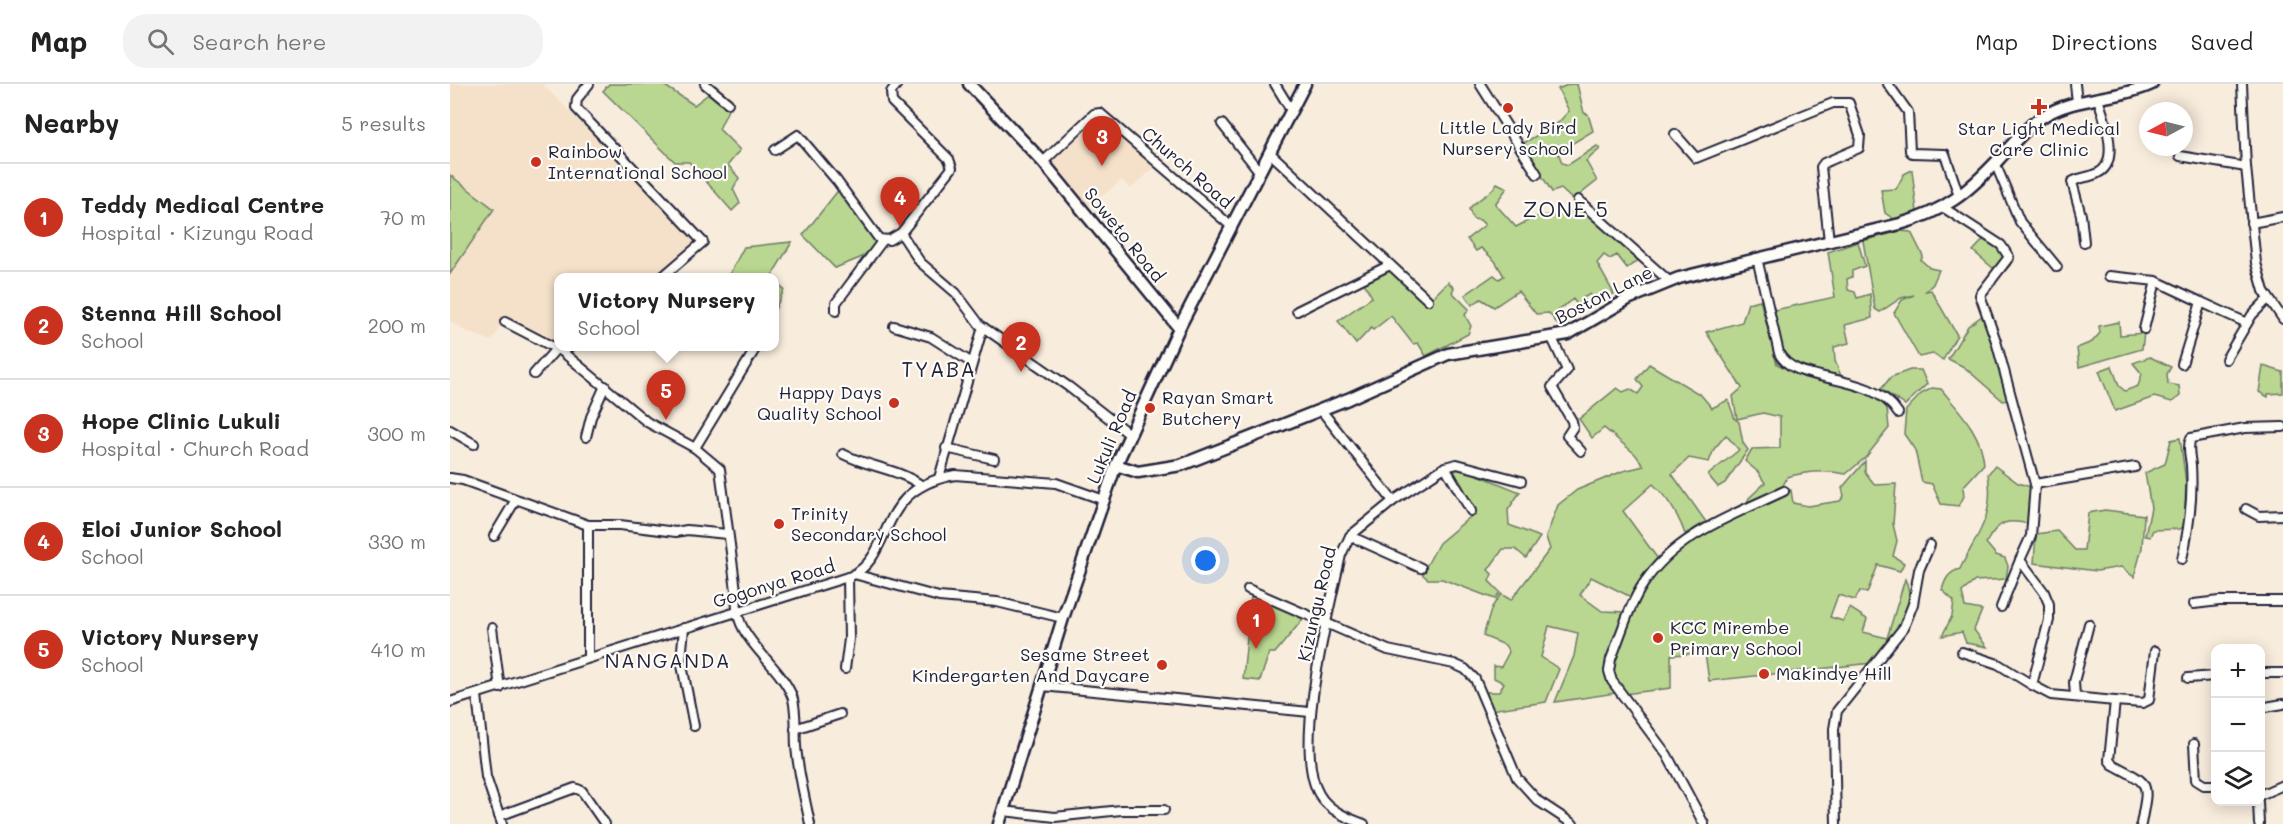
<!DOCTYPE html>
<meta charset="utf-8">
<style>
body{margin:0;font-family:Mali,sans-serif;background:#f2f2f2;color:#222}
.controls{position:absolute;right:18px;bottom:18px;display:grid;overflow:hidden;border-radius:12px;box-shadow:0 3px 15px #0003}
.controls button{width:54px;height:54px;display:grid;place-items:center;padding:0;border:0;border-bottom:2px solid #e0e0e0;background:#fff;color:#222;font:30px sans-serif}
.compass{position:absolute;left:1689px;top:18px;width:54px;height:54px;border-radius:50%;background:#fff;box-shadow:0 3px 15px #0003;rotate:263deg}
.you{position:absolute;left:756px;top:477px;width:21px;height:21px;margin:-15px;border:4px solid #fff;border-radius:50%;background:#1a73e8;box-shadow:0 0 0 9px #1a73e833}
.badge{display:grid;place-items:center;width:39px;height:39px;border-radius:50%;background:#c8321e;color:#fff;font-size:20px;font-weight:700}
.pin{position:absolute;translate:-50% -50px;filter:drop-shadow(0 2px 3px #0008)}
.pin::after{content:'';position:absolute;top:32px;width:21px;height:18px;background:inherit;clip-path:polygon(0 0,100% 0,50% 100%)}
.popup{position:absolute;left:104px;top:189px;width:225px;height:78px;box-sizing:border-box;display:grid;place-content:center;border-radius:12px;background:#fff;filter:drop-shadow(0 2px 4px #0005);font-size:20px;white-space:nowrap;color:#767676}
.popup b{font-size:22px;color:#222}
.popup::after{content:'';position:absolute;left:50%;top:100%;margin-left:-12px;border:12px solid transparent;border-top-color:#fff}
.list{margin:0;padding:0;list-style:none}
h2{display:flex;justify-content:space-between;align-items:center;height:78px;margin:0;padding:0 24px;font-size:26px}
h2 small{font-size:20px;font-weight:400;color:#767676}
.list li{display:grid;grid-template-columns:39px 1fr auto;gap:18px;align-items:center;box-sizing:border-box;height:108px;padding:0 24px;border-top:2px solid #e0e0e0}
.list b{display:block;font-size:22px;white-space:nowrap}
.list p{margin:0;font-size:20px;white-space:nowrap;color:#767676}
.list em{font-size:20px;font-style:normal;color:#767676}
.icon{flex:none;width:33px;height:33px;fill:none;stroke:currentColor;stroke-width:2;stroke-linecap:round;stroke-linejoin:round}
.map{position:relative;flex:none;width:1833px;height:740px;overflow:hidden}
header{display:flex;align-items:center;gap:36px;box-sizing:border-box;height:84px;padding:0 30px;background:#fff;border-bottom:2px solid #e0e0e0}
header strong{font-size:28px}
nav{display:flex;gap:33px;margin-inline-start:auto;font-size:21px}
.search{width:420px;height:54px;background:#f2f2f2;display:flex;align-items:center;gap:15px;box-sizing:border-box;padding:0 21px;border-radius:24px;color:#767676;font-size:22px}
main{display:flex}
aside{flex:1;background:#fff}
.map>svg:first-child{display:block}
.built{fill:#f5e1c9}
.green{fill:#b9d790;stroke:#6e7c66;stroke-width:1.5}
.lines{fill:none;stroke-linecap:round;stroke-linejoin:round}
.street-casing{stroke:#22223b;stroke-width:12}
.secondary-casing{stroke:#22223b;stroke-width:15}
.street{stroke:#fdfcf7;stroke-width:8}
.secondary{stroke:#fdfcf7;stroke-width:10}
.poi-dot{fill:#c8321e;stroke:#fdfcf7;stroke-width:2}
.labels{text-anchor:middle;stroke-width:4.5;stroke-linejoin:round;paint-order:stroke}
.poi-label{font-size:18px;fill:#22223b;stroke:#fdfcf7;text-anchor:start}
.street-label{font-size:18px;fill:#22223b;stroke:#fdfcf7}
.neighbourhood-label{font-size:20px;letter-spacing:1.5px;fill:#22223b;stroke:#fdfcf7}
.quarter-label{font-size:21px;letter-spacing:1.5px;fill:#22223b;stroke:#fdfcf7}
</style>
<header>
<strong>Map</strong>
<div class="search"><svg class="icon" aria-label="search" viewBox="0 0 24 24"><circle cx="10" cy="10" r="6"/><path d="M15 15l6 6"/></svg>Search here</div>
<nav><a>Map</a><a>Directions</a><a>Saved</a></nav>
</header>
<main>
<aside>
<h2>Nearby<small>5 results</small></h2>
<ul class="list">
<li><span class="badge">1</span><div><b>Teddy Medical Centre</b><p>Hospital · Kizungu Road</p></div><em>70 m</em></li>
<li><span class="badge">2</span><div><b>Stenna Hill School</b><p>School</p></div><em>200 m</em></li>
<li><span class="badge">3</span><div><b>Hope Clinic Lukuli</b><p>Hospital · Church Road</p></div><em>300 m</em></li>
<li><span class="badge">4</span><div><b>Eloi Junior School</b><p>School</p></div><em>330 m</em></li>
<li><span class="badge">5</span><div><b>Victory Nursery</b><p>School</p></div><em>410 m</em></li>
</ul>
</aside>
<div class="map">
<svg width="1833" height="740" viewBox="0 0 1833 740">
<rect width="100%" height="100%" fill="#f8ecdc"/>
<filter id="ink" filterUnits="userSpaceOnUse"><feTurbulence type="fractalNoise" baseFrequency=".0167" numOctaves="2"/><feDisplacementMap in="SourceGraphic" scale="12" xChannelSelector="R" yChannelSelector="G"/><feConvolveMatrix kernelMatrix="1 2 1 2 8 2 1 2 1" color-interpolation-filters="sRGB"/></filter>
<g filter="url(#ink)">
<g class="built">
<polygon points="0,0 92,0 250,156 206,193 108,194 108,261 105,262 54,236 42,257 17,248 0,237"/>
<polygon points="651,37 704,84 681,105 672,96 637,124 602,78 645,38"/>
</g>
<g class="green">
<polygon points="159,0 212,0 244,21 261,8 278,26 269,45 290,66 278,81 289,94 283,105 290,119 282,127 239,78 225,78 153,7"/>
<polygon points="1120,0 1127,0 1134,29 1138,30 1143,47 1108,68 1112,79 1118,81 1147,62 1150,65 1136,77 1147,97 1123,116 1111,105 1102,108 1072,60 1108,39 1119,27 1108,5"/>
<polygon points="1462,86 1467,128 1445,136 1435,129 1431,106 1446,105 1454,90"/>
<polygon points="0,91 44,125 0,190"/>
<path d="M1047 99 1057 104 1045 120 1066 143 1085 133 1116 129 1128 123 1189 176 1177 184 1167 171 1160 175 1154 171 1147 179 1164 210 1153 215 1148 212 1143 214 1140 210 1133 214 1139 221 1131 226 1123 215 1106 228 1115 239 1109 242 1099 229 1086 230 1068 207 1044 223 1031 215 1022 221 1015 211 1044 191 1049 195 1054 192 1045 177 1031 164 1026 167 1017 155 1035 141 1030 136 1023 135 1019 125C1027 114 1039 113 1047 99Z"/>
<polygon points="390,104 430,159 410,174 385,184 353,151"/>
<polygon points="1450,147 1461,148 1473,172 1471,176 1480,184 1489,186 1483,200 1476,207 1481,206 1507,251 1493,276 1483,270 1469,273 1444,229 1452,216 1464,211 1451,214 1430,228 1425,225 1413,157"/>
<polygon points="1534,155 1563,172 1564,177 1551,191 1523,167"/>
<polygon points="342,158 321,193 278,193 294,163"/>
<path d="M1408 158 1415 182 1402 187V193L1397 195 1398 206 1405 208 1407 214 1420 210 1422 234 1395 241 1399 259 1384 263 1385 277 1391 292C1335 279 1334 286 1324 226L1385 213 1378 168Z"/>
<polygon points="943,185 977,219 998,198 1004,204 1002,208 1019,225 1015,231 1021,242 1018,250 976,272 968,259 963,260 941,232 923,246 921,244 906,260 888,237 922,213 914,199"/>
<polygon points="324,196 334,206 324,228"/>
<path d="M1310 216 1327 280 1355 294 1412 304 1430 315 1437 324 1439 344 1416 373 1396 390C1375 386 1358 387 1337 393L1333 402 1296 421 1299 414 1315 399 1308 388 1295 377 1302 365 1330 364V333L1313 329 1287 335 1283 312 1292 304 1256 248 1292 238 1298 219Z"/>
<polygon points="1532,232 1537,238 1558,316 1553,317 1514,283 1498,275 1518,242"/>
<polygon points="1669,238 1670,251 1694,249 1692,265 1629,283 1627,264 1642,258 1650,249 1649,242"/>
<polygon points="1700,273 1721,283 1717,290 1718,300 1729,302 1730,312 1722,318 1704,313 1665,327 1649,287 1662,282 1669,302 1675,307 1688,302 1692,290 1683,279"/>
<path d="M1199 280 1251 311 1262 324 1278 316 1285 335 1289 338 1293 359 1298 366 1275 399 1268 403 1258 391 1289 366 1276 351 1264 365 1259 378 1239 374 1222 390 1256 438 1235 450C1228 430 1219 415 1203 400L1173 427 1208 475 1181 513 1141 493 1130 511 1152 527 1177 528 1158 574 1155 592 1166 609 1105 618 1124 572 1128 549 1099 542 1091 573 1109 585 1096 618 1040 626 1034 608H1049L1054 599 1044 594V582L1051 583 1059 568 1055 561 1033 552 1042 523 1051 510 1061 516 1100 465 1096 453 1108 421 1127 406 1173 387 1194 382 1185 370 1154 344 1142 354 1129 335 1167 304 1173 308 1180 305 1188 310 1193 303 1187 295Z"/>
<polygon points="1813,282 1833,288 1833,309 1818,310 1818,313 1809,308"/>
<polygon points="1460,286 1471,286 1477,300 1455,321 1431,305 1441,293"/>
<path d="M1482 304 1491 305C1510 328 1532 350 1534 380L1513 403 1514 412 1509 422 1491 420 1482 400 1472 398 1465 366 1454 350 1456 326 1471 310Z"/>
<polygon points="1730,354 1736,399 1734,442 1730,445 1703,446 1700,453 1695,452 1701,424 1695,389 1715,380 1721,356"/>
<path d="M1415 377V388L1425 401 1446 400 1443 440 1447 457 1443 472 1454 479 1450 487 1428 481 1417 509 1410 507 1405 516 1388 511 1380 533 1393 537 1400 524 1417 535 1413 548 1437 554 1455 495C1470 526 1440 556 1422 579L1259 597 1255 569 1221 571V604L1174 610 1162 587 1163 577 1197 499 1223 467 1267 442 1341 406 1343 419 1358 422 1390 417 1394 412 1392 404Z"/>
<path d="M1545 382 1568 399 1581 403 1583 441C1558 435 1549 435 1536 459L1546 471 1555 474 1558 482 1556 495 1525 497 1512 508 1515 523 1532 526 1524 546 1537 563 1516 559 1512 548 1492 552 1502 532 1504 517 1492 506C1495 495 1499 488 1510 485 1527 450 1545 433 1538 390Z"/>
<polygon points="1011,384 1070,408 1058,426 1059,441 1090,453 1076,474 1065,465 1053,465 1038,486 1042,490 1039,497 1050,508 1045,515 992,495 978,495 972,490 989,459 1026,428 1004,387"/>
<polygon points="1655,426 1694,431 1692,464 1684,493 1671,483 1647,487 1584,479 1586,450 1607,447 1625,466 1634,466 1638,429"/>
<polygon points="801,512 853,535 825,569 819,569 810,597 793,595"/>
</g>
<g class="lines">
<defs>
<g id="street">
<polyline points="139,0 127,15 126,24 253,158 211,194"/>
<polyline points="255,0 278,19"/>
<polyline points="825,0 841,26"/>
<polyline points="1030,0 1087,90"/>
<polyline points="1438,0 1458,28 1460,67 1462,69 1495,70 1509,112"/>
<polyline points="1625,0 1627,18"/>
<polyline points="1792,0 1796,83 1806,179 1814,207 1833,235"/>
<polyline points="772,40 809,87"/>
<polyline points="1225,50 1246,74 1383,19 1399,19 1410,51 1409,64 1374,79 1371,83 1379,157"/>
<polyline points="325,66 348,51 387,97 429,155 439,156 451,149 502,84 499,75 442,18 441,8 447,0"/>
<polyline points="819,68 978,216"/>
<polyline points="1730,72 1796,83"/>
<polyline points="593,78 644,30 650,29 781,142"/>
<polyline points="1545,79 1570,138 1607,183"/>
<polyline points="1128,116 1219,197"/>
<path d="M1494 124 1551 161 1559 173 1530 211 1546 257 1585 400 1581 452 1570 476 1594 508 1599 520V536L1582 601 1601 611 1665 617 1659 676 1662 680C1701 701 1699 696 1691 740"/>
<polyline points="1801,139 1833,133"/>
<polyline points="451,149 470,178 506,209 530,241 619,303 679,350"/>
<path d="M1634 158 1631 131 1622 98C1629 93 1639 94 1648 89 1671 78 1654 33 1648 15"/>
<path d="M1307 174 1329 269C1344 302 1421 286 1448 329"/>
<polyline points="1659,192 1706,197 1751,218"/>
<polyline points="386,227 386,219 433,156"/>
<polyline points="847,227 940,181"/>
<polyline points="55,238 113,268"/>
<polyline points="444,242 481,253 522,279"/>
<polyline points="1694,245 1706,197"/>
<polyline points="1102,254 1117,286 1102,303 1122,337 1123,343 1117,352 1131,367"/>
<polyline points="120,262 113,268 115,270 197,338 245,364"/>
<path d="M307 262 245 364 270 385 287 514C282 554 328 577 342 612 347 626 345 647 346 662 348 688 355 714 360 740"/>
<polyline points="1776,275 1802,231 1818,215"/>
<polyline points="1732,280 1751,218 1797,239"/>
<polyline points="84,290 106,265"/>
<path d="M871 326 943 417 900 452 891 471C880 523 842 664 869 710 878 726 897 734 914 740"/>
<polyline points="0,346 24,360"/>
<polyline points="136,353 141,333 155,302"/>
<polyline points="496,364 544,375"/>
<path d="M393 370C418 383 450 385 472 402"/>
<polyline points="995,383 1021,427"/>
<polyline points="0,394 13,396 138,441 170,441 226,448 237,446 277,450"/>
<polyline points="489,394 533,243"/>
<polyline points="1585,400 1685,383"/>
<polyline points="943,417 995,383 1007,380 1071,397"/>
<polyline points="1796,425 1809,432 1833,431"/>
<polyline points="138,441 138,574"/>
<polyline points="44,452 65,417"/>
<polyline points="900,452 971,484"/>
<path d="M1732 475C1739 445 1743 412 1741 381 1740 372 1737 362 1741 354L1795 344 1833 343"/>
<polyline points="404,490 489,513 547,518 613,534"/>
<polyline points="798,505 938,566 1004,580 1015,585 1025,595 1067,694 1088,717 1123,740"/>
<polyline points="1744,520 1769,517 1833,517"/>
<polyline points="1551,523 1570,476"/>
<polyline points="42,544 50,604"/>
<polyline points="234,544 231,576 244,642"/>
<polyline points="1512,568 1548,580 1582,601"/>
<polyline points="395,585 399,555 398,493"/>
<polyline points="1810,589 1833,589"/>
<polyline points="1738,594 1766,592"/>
<polyline points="592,602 860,628"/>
<polyline points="27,611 36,693 52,740"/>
<polyline points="1625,612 1624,598 1639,540"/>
<polyline points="1665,617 1693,619 1699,616 1705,567"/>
<path d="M0 618 401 492C446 470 424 405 505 391L606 399 654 416"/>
<polyline points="1810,624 1833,620"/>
<polyline points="345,645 390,630"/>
<polyline points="1744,660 1746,696 1754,701 1766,701"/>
<polyline points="1810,711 1833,701"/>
<polyline points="1808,718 1809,740"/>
<polyline points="553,727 605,733 671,726 714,726"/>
<polyline points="49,732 125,704 132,707 155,740"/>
<path d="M1254 740 1217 671 1162 597 1159 587 1161 575C1171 551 1179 521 1194 499 1226 450 1284 431 1334 407"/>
<polyline points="1386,740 1384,645 1387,627 1454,543 1463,520 1469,486 1480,461"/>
</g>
<g id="secondary">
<polyline points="519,0 593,78 729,244"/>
<path d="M666 381 688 388 731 381 898 315 998 270 1118 250 1180 214 1229 194 1450 140C1495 127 1517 109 1549 75 1563 60 1575 44 1592 33 1625 12 1667 16 1702 0"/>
<polyline points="549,740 613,534 666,381 729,244 855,0"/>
</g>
</defs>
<use href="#street" class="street-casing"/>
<use href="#secondary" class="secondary-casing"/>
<use href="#street" class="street"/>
<use href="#secondary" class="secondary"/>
</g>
</g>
<g class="poi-dot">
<path d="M1586 14h6v6h6v6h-6v6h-6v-6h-6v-6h6z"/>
<circle cx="1058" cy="24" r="6"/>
<circle cx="86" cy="78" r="6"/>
<circle cx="444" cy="319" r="6"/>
<circle cx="700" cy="324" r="6"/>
<circle cx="329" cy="440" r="6"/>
<circle cx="1208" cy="554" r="6"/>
<circle cx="712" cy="581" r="6"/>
<circle cx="1314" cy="590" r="6"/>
</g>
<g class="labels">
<g class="poi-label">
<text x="1058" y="50" text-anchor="middle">Little Lady Bird<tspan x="1058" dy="21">Nursery school</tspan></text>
<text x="1589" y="51" text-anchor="middle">Star Light Medical<tspan x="1589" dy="21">Care Clinic</tspan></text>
<text x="98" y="74">Rainbow<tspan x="98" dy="21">International School</tspan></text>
<text x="432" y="315" text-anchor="end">Happy Days<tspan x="432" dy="21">Quality School</tspan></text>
<text x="712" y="320">Rayan Smart<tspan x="712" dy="21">Butchery</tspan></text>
<text x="341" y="436">Trinity<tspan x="341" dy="21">Secondary School</tspan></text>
<text x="1220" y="550">KCC Mirembe<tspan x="1220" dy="21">Primary School</tspan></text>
<text x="700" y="577" text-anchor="end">Sesame Street<tspan x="700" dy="21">Kindergarten And Daycare</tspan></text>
<text x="1326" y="596">Makindye Hill</text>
</g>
<g class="street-label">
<text transform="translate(737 84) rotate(41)" y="6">Church Road</text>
<text transform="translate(674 151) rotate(51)" y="6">Soweto Road</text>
<text transform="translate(1154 211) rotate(-27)" y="6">Boston Lane</text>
<text transform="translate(662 353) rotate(-67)" y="6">Lukuli Road</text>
<text transform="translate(324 500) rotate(-17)" y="6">Gogonya Road</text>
<text transform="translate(867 520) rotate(-77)" y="6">Kizungu Road</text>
</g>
<g class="neighbourhood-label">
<text x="218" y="584">NANGANDA</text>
</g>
<g class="quarter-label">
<text x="1116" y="133">ZONE 5</text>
<text x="489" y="293">TYABA</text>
</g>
</g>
</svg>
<div class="controls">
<button>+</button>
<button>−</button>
<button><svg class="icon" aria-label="layers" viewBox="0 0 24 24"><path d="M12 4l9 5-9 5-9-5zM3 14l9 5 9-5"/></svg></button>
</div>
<svg class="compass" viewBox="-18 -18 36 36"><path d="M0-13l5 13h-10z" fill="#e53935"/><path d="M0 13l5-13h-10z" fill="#767676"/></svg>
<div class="you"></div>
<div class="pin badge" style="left:806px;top:565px">1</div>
<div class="pin badge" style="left:571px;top:288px">2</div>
<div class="pin badge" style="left:652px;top:82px">3</div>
<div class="pin badge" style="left:450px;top:143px">4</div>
<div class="pin badge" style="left:216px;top:336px">5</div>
<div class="popup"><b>Victory Nursery</b>School</div>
</div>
</main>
